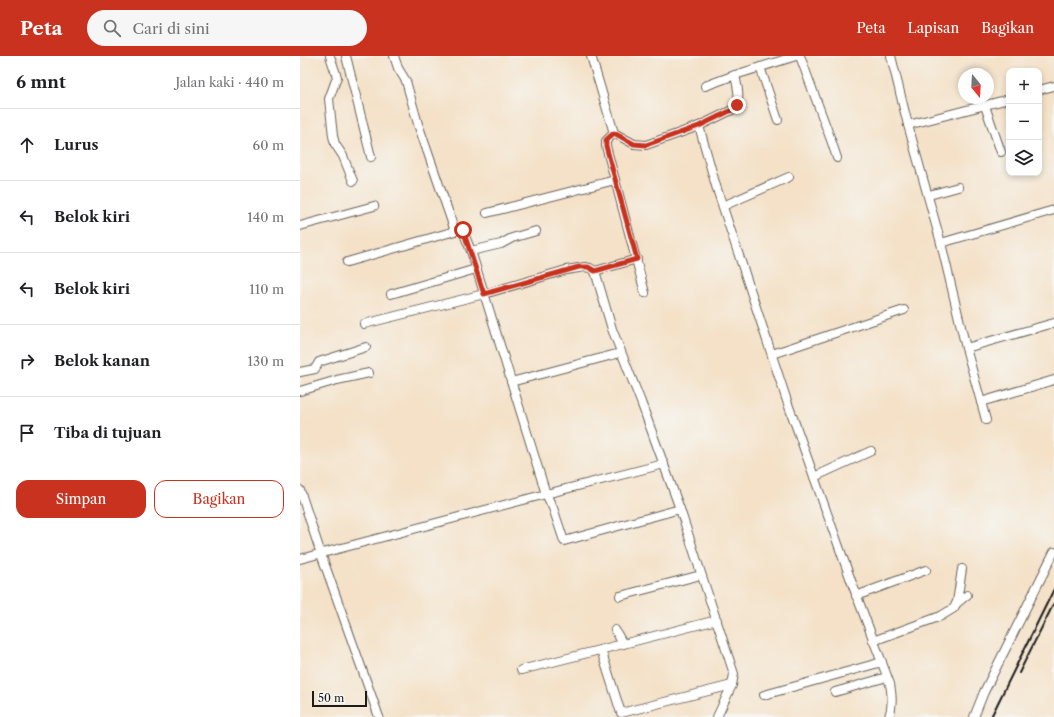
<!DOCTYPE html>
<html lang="id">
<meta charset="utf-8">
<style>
body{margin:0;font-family:"Libre Caslon Text",serif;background:#f6f6f6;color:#202124}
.controls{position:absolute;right:12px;top:12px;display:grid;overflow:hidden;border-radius:8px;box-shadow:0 2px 6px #0003}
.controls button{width:36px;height:36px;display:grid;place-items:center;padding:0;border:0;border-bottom:1px solid #e0e0e0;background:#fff;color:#202124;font:20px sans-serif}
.compass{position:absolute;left:658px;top:12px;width:36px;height:36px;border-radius:50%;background:#fff;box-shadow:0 2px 6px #0003;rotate:162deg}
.scale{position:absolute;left:12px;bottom:10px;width:55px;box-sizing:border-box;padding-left:4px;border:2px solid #1c1c1c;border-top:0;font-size:11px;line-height:14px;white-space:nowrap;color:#1c1c1c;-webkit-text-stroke:3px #f6f6f2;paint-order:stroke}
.stop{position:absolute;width:12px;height:12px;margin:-9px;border:3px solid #c8321e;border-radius:50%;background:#fff}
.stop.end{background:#c8321e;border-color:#fff;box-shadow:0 1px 4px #0008}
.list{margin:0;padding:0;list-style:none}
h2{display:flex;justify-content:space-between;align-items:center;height:52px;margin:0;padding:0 16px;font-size:17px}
h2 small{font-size:13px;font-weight:400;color:#757577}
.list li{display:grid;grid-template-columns:26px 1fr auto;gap:12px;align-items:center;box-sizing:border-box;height:72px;padding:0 16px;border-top:1px solid #e0e0e0}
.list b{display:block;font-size:15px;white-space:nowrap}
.list em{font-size:13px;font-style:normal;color:#757577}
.actions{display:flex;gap:8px;padding:12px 16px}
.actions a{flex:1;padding:9px 0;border:1px solid #c8321e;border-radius:12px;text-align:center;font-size:14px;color:#c8321e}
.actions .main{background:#c8321e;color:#fff}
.icon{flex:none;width:22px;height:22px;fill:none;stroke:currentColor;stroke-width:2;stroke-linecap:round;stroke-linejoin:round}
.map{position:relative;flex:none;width:754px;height:661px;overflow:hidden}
header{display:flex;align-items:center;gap:24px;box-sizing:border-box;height:56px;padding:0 20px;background:#c8321e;color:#fff}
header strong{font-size:19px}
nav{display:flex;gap:22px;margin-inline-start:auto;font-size:14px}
.search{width:280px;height:36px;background:#f6f6f6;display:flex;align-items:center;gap:10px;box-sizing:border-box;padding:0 14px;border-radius:22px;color:#757577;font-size:15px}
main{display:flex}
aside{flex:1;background:#fff}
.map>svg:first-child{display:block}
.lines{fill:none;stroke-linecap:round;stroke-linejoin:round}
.minor-casing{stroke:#686158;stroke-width:10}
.minor{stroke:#fff;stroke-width:8}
.rail{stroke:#1c1c1c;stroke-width:2}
.route{stroke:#c8321e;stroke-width:5}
</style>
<header>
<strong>Peta</strong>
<div class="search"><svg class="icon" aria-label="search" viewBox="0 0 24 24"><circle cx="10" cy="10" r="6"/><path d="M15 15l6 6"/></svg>Cari di sini</div>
<nav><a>Peta</a><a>Lapisan</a><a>Bagikan</a></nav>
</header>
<main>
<aside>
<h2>6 mnt<small>Jalan kaki · 440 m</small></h2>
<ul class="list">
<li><svg class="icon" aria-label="ahead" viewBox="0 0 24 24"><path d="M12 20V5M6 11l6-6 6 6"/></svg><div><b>Lurus</b></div><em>60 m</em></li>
<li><svg class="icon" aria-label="left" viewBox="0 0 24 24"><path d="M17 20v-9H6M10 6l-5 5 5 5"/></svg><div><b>Belok kiri</b></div><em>140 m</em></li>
<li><svg class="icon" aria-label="left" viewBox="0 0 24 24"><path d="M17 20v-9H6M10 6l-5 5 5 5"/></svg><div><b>Belok kiri</b></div><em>110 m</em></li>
<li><svg class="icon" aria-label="right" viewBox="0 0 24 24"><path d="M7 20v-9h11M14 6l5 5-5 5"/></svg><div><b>Belok kanan</b></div><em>130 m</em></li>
<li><svg class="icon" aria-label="arrive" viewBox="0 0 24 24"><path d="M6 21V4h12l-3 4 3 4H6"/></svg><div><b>Tiba di tujuan</b></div></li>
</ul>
<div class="actions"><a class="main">Simpan</a><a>Bagikan</a></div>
</aside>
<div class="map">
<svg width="754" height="661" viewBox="0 0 754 661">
<rect width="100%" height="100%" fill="#f6f6f2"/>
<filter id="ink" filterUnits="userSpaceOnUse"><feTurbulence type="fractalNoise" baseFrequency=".025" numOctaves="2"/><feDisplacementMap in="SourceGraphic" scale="8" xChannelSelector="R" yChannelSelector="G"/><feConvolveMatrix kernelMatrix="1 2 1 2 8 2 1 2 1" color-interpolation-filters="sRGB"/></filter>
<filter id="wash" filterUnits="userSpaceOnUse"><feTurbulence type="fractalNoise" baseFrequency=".012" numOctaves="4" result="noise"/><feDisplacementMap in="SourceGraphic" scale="16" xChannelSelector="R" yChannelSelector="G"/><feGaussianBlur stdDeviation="0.9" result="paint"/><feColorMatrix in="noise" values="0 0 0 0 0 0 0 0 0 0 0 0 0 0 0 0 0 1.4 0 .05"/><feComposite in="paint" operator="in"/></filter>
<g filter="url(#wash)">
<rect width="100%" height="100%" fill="#f4e1c7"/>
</g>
<g filter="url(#ink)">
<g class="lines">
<defs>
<g id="minor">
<polyline points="30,0 37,21 29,43 33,80 35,88 43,100 53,125"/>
<polyline points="46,0 71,101"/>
<polyline points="94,0 98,12 106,25 118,68 155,175"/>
<polyline points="291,0 314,77 306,85 306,90 345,237"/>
<polyline points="500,0 531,84 537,102"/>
<polyline points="591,0 608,69 641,187 666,292 686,364"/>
<polyline points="460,11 478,64"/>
<polyline points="405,30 435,19 496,0"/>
<polyline points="739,34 754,30"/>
<polyline points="685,50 701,96"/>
<polyline points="608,69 709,43"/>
<path d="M399 70 434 53C442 43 437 30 435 19"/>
<path d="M314 77 334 88 346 89 399 70 416 130 487 345 553 530 590 628C592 640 593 649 589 661"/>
<polyline points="629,139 658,131"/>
<polyline points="423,150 489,121"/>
<polyline points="187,157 315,124"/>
<polyline points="0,170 74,150"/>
<polyline points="641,187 754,154"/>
<polyline points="171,195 201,188 212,182 236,175"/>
<polyline points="337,203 295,215 312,273 341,346 380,453 434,618 432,629 417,661"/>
<polyline points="47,206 162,173 171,195 246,438 253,452 264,485 380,453"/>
<polyline points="91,238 176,213"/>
<polyline points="64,268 184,238 266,214 285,211 290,212 295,215"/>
<polyline points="666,292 754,267"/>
<polyline points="472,298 604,254"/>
<polyline points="0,316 15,313 19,306 22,305 66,291"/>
<polyline points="211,326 320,297"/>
<polyline points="0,335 37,324 69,317"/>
<polyline points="681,346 754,324"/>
<polyline points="514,421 571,395"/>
<polyline points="0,434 21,498 79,661"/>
<polyline points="0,503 246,438 364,408"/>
<polyline points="320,540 401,519"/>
<polyline points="556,540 626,514"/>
<polyline points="656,548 667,539"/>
<polyline points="315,574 323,588"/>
<polyline points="573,585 641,560 654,552 657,546 662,513"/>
<polyline points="301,594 321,657 432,629"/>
<polyline points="221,614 417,564"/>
<polyline points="535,636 587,621"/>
<polyline points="464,639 582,606"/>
<polyline points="674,661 684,636 754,496"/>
</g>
</defs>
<use href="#minor" class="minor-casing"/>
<use href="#minor" class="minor"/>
<g class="rail">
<polyline points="719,617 754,547"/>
<polyline points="691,661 754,533"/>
</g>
</g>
</g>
<g class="lines" filter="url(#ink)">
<polyline class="route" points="163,174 184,238 279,211 288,211 295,215 337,203 306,90 306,84 314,77 334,88 346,89 399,70 434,53 437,49"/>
</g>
</svg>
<div class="controls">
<button>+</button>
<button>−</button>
<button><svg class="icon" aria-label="layers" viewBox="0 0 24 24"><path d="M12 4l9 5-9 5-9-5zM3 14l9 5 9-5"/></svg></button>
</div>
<svg class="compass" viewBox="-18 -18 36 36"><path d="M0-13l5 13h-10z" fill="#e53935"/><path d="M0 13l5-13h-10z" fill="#757577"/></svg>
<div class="scale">50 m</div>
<div class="stop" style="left:163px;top:174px"></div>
<div class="stop end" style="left:437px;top:49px"></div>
</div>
</main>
